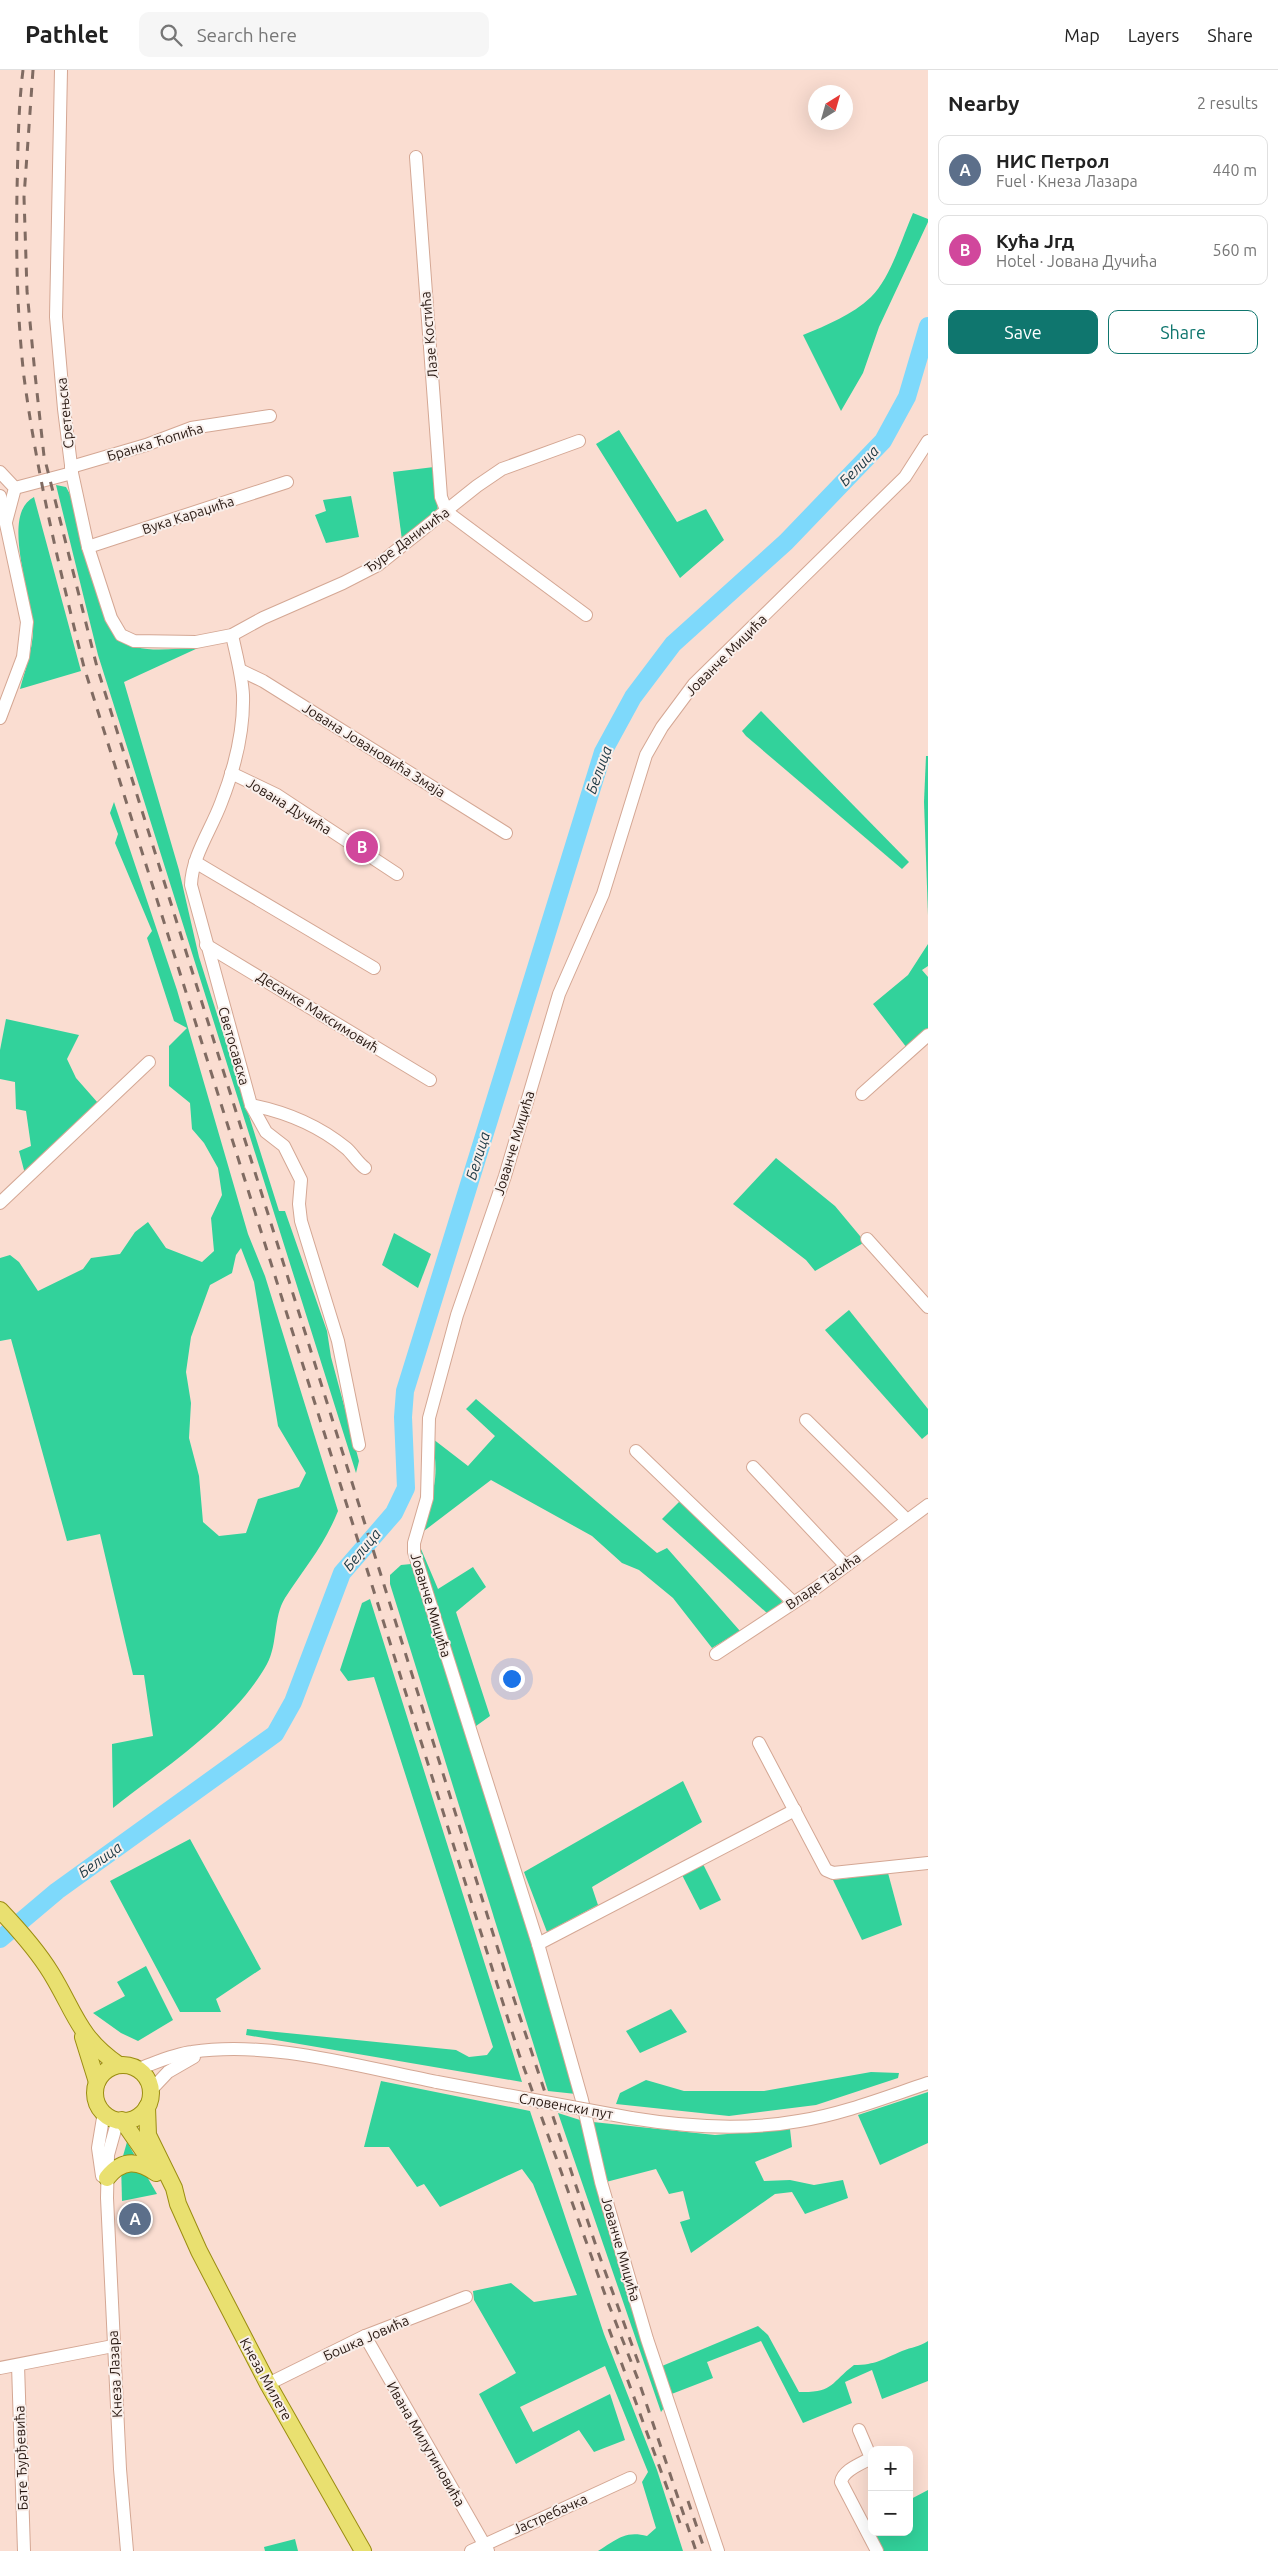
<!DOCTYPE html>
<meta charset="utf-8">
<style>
body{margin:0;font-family:Ubuntu,sans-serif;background:#f6f6f6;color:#222}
.controls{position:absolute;right:15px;bottom:15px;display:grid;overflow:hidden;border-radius:10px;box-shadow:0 5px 20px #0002}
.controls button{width:45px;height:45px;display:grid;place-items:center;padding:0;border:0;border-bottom:1px solid #e0e0e0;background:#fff;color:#222;font:25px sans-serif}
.compass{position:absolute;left:808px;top:15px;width:45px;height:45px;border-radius:50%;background:#fff;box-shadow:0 5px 20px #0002;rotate:37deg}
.you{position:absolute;left:511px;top:1608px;width:18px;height:18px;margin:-12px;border:4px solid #fff;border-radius:50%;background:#1a73e8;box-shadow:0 0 0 8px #1a73e833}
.badge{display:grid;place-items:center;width:32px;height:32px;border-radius:50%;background:#0f766e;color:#fff;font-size:16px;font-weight:700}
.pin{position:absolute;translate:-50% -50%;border:2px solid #fff;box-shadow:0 1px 5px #0006}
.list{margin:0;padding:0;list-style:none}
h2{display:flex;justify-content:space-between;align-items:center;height:65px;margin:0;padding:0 20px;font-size:21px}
h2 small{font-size:16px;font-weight:400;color:#767676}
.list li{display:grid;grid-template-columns:32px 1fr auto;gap:15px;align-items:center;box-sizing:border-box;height:70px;margin:0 10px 10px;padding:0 10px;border:1px solid #e0e0e0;border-radius:10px}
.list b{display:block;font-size:19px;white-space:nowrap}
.list p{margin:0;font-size:16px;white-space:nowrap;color:#767676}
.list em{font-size:16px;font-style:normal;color:#767676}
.actions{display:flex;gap:10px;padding:15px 20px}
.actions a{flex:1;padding:11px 0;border:1px solid #0f766e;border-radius:10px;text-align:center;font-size:18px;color:#0f766e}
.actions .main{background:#0f766e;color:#fff}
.icon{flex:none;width:28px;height:28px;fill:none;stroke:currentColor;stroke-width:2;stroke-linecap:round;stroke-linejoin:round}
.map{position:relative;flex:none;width:928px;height:2481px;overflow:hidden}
header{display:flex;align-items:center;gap:30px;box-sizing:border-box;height:70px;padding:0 25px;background:#fff;border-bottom:1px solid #e0e0e0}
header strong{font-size:24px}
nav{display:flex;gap:28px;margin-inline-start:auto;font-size:18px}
.search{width:350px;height:45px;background:#f6f6f6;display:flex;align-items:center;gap:12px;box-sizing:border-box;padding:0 18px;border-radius:10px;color:#767676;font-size:19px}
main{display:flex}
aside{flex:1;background:#fff}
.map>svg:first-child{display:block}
.green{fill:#32d29b;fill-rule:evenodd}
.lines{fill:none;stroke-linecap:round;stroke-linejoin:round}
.river{stroke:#7ed9fb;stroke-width:18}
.minor-casing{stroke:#d4a794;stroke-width:14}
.major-casing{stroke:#9b8d11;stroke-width:18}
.minor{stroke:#fff;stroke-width:12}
.major{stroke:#e9e070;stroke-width:16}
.rail{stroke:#806b62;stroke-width:3;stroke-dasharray:9 9;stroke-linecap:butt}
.minor-bridge-casing{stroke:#d4a794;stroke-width:14;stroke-linecap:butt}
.minor-bridge{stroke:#fff;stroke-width:12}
.labels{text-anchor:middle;stroke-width:4;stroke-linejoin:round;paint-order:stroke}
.street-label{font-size:14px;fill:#271710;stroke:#f9efeb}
.water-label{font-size:15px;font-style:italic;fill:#203c47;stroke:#f9efeb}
</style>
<header>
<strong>Pathlet</strong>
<div class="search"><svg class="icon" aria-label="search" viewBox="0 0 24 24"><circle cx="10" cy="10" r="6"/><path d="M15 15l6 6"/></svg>Search here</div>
<nav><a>Map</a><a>Layers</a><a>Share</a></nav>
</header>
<main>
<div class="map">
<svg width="928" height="2481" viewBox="0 0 928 2481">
<rect width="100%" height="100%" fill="#faddd1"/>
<g class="green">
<path d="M913 143 928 149V152L879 257 863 303 841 341 803 265C827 255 852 245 871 227 890 209 902 168 913 143Z"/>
<polygon points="619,360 677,452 706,439 724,470 680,508 596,374"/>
<polygon points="434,397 438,442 402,470 393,402"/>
<path d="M56 415 66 417 71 426 115 566C139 586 168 578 198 578L124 612 179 800 199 887 279 1141H285L327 1261 331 1287 359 1391 356 1403 98 585Z"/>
<polygon points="351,426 359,467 326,473 315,445 326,441 323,430"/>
<path d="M34 427 81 601 20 619C25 600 33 580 33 559 32 525 0 444 34 427Z"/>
<polygon points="761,641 909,792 902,799 746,666 742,661"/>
<polygon points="926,686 928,686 928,845 924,732"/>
<path d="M114 732 177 920 248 1164 265 1206 338 1441C324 1476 305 1497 285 1528 273 1547 278 1574 267 1594 234 1653 166 1696 113 1738L112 1674 153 1666 144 1605H133L100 1464 67 1471 11 1269 0 1271V1188L10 1185 19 1192 38 1221 83 1199 91 1188 120 1184 135 1162 148 1152 166 1178 202 1192 214 1181 211 1148 222 1125 218 1098 204 1073 192 1059 190 1033 169 1016V976L187 958 174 951 147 868 152 861 115 773 118 764 110 743ZM241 1178 254 1212 278 1356 306 1403 299 1417 258 1429 246 1463 219 1466 203 1452 199 1406 189 1368 191 1333 186 1302 191 1267 210 1215 232 1203 236 1185Z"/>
<polygon points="928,874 928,896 922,900 928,907 928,958 907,978 873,934 908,905"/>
<polygon points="6,949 79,965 67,989 76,1008 98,1033 25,1104 19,1081 31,1076 26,1041 16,1039 15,1012 0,1009 0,980"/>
<polygon points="776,1088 835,1136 865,1172 815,1201 806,1190 733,1134"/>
<polygon points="394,1163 431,1184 418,1218 382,1195"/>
<polygon points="849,1240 928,1339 928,1364 922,1369 825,1260"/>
<path d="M476 1329 657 1483 667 1478 740 1561 712 1578 673 1528 639 1500 622 1493 592 1466 491 1410 420 1464 421 1479 438 1519 473 1497 486 1517 456 1542 490 1646 476 1656 419 1486C420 1461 429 1440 434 1416 437 1401 435 1385 433 1369L468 1396 495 1366 466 1339Z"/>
<polygon points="681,1430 781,1527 782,1532 768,1544 662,1449"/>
<polygon points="411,1494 537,1888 576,2024 548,2021 390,1514 390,1505 401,1495"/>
<polygon points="370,1529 522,2012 246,1965 247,1959 456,1980 469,1987 487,1985 493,1977 374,1607 348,1611 340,1600 362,1533"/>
<polygon points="683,1711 702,1752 592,1817 598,1835 547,1862 524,1802"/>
<polygon points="190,1769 261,1899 216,1929 221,1942 180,1942 110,1811"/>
<polygon points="702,1792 721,1830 700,1840 681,1803"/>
<polygon points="888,1803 902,1855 862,1870 833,1810"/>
<polygon points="146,1896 173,1950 138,1971 121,1963 93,1943 125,1926 117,1912"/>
<polygon points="671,1939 687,1962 640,1983 626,1961"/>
<polygon points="871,2002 899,2003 898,2008 816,2035 729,2046 616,2034 620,2023 646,2010 684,2021 764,2021"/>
<path d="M381 2011 530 2041 604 2264 657 2400 683 2481H598C616 2470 625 2460 647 2466L656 2458 642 2412 648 2402 605 2296 520 2337 533 2362 610 2324 625 2370 594 2382 579 2360 516 2394 479 2324 516 2303 474 2230 473 2221 511 2213 534 2232 577 2225 533 2114 522 2099 440 2137 424 2114 417 2117 389 2077H364Z"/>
<polygon points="928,2022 928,2073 880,2095 858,2045"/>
<polygon points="558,2043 580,2050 664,2338 661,2342"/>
<polygon points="593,2052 715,2065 790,2059 792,2077 755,2092 764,2111 790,2110 814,2115 843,2110 848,2128 805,2144 792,2122 775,2124 691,2183 680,2152 690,2149 683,2121 669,2124 656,2099 606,2112"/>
<polygon points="127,2072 157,2124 122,2131 121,2093"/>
<path d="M758 2256 768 2265 799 2322C834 2323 830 2313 854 2295 876 2295 883 2289 902 2281 912 2277 919 2277 928 2271V2311L882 2329 872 2300 845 2312 852 2333 803 2353 761 2271 707 2292 713 2308 669 2325 662 2296Z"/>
<polygon points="928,2420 928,2481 883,2481 873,2462 909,2462 909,2430"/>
<polygon points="295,2469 298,2481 265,2481 264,2477"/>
</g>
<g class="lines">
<polyline class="river" points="0,1869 57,1821 275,1664 293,1632 342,1503 394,1443 406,1418 403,1347 405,1321 603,682 633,627 673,574 786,472 883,371 907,327 928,256"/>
<defs>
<g id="minor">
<polyline points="61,0 56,247 64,339 72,403 88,477 111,548 121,565 134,571 196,572 232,565 263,548 343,513 378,495 477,416 502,399 579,371"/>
<polyline points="416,87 441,427 447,442 586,545"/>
<polyline points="71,397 146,375 191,358 270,346"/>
<polyline points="0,402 15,418 6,452"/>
<polyline points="15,418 72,403"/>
<polyline points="0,426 27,552 23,587 0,648"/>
<polyline points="88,477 287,412"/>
<path d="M232 565C236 584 242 605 243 625 244 660 234 700 221 733 211 760 192 786 191 815L251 1035 266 1062 284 1076 301 1110 299 1134 301 1151 338 1271 359 1375"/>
<polyline points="240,600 263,611 506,763"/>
<polyline points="231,703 277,725 397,804"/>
<polyline points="195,792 374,898"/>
<polyline points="206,875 430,1010"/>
<polyline points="862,1024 928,965"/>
<path d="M251 1035C286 1042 318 1055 346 1078 353 1084 357 1092 365 1098"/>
<polyline points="0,1133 149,992"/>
<polyline points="867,1169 928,1237"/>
<polyline points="806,1350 907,1450"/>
<polyline points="636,1381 793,1532"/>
<polyline points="753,1397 845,1495"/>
<polyline points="716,1584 816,1518 928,1435"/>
<polyline points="759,1673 826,1800 833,1803 928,1793"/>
<polyline points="538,1874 795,1740"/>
<path d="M138 1999C155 1993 174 1984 192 1982 271 1970 359 1997 437 2012"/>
<polyline points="151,2020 168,2002 194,1987"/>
<path d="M631 2048C686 2057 743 2061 799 2051 843 2044 886 2027 928 2013"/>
<polyline points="118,2049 108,2085 107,2128 120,2399 127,2481"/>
<polyline points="102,2106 98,2078 104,2042"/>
<polyline points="365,2266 488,2481"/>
<polyline points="18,2295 24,2481"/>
<polyline points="0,2298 113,2276"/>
<polyline points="268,2314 365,2266 466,2227"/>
<path d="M859 2360 871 2388C861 2394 843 2400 841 2412L877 2481"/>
<polyline points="471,2481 630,2408"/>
<polyline points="718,2481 647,2269 601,2112 582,2030 538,1874 414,1482 414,1473 427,1428 429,1348 457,1245 505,1106 559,924 603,824 646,685 662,657 694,614 905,407 928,371"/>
</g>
<g id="major">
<path d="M0 1840C19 1860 37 1880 51 1903 75 1942 78 1967 119 1995"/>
<polyline points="83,1967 97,2012"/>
<circle cx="123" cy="2023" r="28"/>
<polyline points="147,2037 148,2065 174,2118 178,2134 199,2181 268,2314 363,2481"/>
<polyline points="122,2050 149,2089"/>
<path d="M107 2108C122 2089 138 2090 156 2103"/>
</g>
</defs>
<use href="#minor" class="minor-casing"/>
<use href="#major" class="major-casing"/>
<use href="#minor" class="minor"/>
<use href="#major" class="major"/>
<g class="rail">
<path d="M23 0C18 40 18 81 17 121 16 183 17 246 24 307 37 405 60 501 84 597L519 1984 607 2230 639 2312 696 2481"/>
<polyline points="33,0 24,127 27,221 35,304 44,386 97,597 506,1905 598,2182 640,2297"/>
<polyline points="609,2259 680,2453"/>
<polyline points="688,2431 705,2481"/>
</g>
<defs>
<polyline id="minor-bridge" points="437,2012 631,2048"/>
</defs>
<use href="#minor-bridge" class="minor-bridge-casing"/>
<use href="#minor-bridge" class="minor-bridge"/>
</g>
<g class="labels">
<g class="street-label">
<text transform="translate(429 265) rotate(-95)" y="5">Лазе Костића</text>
<text transform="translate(65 343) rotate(-96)" y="5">Сретењска</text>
<text transform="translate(155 372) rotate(-17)" y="5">Бранка Ћопића</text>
<text transform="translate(188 445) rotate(-18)" y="5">Вука Караџића</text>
<text transform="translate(407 470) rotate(-36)" y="5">Ђуре Даничића</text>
<text transform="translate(726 585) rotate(-45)" y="5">Јованче Мицића</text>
<text transform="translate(374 680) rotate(32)" y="5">Јована Јовановића Змаја</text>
<text transform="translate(289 736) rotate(31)" y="5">Јована Дучића</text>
<text transform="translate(318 942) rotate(32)" y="5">Десанке Максимовић</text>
<text transform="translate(234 976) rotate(74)" y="5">Светосавска</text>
<text transform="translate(514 1073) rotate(-73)" y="5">Јованче Мицића</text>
<text transform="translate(823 1511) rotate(-35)" y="5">Владе Тасића</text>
<text transform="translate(431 1535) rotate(73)" y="5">Јованче Мицића</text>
<text transform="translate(566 2036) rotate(10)" y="5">Словенски пут</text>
<text transform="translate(621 2179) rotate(74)" y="5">Јованче Мицића</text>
<text transform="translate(366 2268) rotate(-24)" y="5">Бошка Јовића</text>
<text transform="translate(115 2304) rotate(-93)" y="5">Кнеза Лазара</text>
<text transform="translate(266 2309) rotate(61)" y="5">Кнеза Милете</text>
<text transform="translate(426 2374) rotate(60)" y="5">Ивана Милутиновића</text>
<text transform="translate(21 2388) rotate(-92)" y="5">Бате Ђурђевића</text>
<text transform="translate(550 2444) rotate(-24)" y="5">Јастребачка</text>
</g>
<g class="water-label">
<text transform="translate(859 396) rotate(-46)" y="5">Белица</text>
<text transform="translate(599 700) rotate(-70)" y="5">Белица</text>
<text transform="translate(478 1086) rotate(-73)" y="5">Белица</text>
<text transform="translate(362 1480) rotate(-50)" y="5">Белица</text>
<text transform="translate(100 1790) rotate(-36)" y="5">Белица</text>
</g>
</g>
</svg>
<div class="controls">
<button>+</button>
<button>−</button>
</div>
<svg class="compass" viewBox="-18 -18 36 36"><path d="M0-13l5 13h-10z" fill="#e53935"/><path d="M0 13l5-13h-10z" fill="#767676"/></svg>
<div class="you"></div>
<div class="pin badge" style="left:135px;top:2149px;background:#5c6f8a">A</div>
<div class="pin badge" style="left:362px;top:777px;background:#d1479c">B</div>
</div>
<aside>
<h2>Nearby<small>2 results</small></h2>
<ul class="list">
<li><span class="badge" style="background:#5c6f8a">A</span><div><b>НИС Петрол</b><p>Fuel · Кнеза Лазара</p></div><em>440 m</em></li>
<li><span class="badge" style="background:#d1479c">B</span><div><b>Кућа Јгд</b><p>Hotel · Јована Дучића</p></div><em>560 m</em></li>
</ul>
<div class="actions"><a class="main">Save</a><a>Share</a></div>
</aside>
</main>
